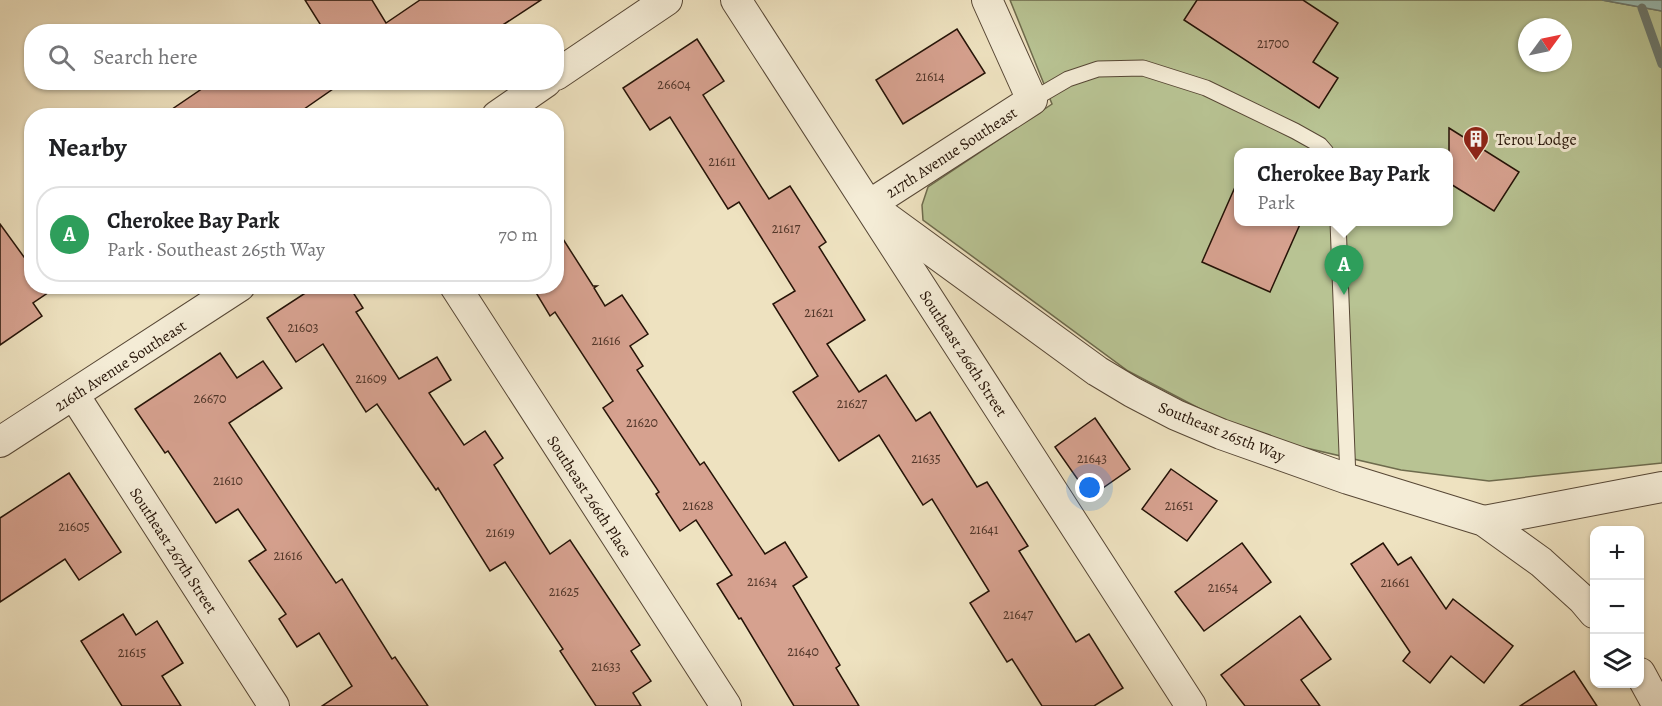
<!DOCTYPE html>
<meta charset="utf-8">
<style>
body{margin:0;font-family:Alegreya,serif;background:#f2f2f2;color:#202124}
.controls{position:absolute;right:18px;bottom:18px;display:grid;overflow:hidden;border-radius:12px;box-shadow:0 2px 4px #0004}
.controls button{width:54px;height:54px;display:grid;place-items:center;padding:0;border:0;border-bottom:2px solid #e0e0e0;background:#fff;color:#202124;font:30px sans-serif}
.compass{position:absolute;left:1518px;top:18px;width:54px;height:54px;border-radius:50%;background:#fff;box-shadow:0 2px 4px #0004;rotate:57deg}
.you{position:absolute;left:1090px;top:488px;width:21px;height:21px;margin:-15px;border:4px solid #fff;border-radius:50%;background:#1a73e8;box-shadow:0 0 0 9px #1a73e833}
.badge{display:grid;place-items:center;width:39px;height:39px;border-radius:50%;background:#8f2418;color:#fff;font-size:20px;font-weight:700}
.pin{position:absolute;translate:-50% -50px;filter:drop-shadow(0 2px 3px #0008)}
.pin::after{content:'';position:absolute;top:32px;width:21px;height:18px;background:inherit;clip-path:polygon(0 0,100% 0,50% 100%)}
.popup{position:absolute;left:1234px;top:148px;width:219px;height:78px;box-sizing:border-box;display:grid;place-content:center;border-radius:12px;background:#fff;filter:drop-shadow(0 2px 4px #0005);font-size:20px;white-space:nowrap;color:#757577}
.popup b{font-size:22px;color:#202124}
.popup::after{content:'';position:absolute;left:50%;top:100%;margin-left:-12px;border:12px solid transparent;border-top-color:#fff}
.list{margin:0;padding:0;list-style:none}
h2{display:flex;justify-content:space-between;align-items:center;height:78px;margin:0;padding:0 24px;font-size:26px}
h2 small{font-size:20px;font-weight:400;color:#757577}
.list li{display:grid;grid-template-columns:39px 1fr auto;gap:18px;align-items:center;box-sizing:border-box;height:96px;margin:0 12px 12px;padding:0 12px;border:2px solid #e0e0e0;border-radius:24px}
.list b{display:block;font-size:22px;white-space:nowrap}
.list p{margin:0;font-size:20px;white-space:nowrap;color:#757577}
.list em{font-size:20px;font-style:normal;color:#757577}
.icon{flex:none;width:33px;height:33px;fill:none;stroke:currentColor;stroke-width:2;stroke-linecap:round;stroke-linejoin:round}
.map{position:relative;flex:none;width:1662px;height:706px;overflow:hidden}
.search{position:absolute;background:#fff;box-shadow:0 2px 4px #0004;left:24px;top:24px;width:540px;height:66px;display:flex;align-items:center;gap:15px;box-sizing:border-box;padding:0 21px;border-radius:24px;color:#757577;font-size:22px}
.panel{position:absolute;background:#fff;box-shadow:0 2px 4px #0004;left:24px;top:108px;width:540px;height:186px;border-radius:24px}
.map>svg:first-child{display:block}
.green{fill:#b8c393;stroke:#6e6b4d;stroke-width:1.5;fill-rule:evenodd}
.water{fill:#99bdb4;stroke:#6b796f;stroke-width:1.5}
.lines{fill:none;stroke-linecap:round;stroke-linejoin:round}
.stream{stroke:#6b796f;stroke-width:9}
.building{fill:#d6a18f;stroke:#251307;stroke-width:1.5}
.service-casing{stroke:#574735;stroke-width:17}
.minor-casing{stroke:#574735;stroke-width:32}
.service{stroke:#f4ecd6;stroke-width:15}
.minor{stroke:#f4ecd6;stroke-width:30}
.labels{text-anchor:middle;stroke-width:6;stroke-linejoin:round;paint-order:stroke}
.number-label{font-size:14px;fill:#513629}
.poi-label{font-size:16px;fill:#251307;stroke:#f4ecd6;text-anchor:start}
.street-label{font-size:16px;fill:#251307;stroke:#f4ecd6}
</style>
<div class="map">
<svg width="1662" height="706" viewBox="0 0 1662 706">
<rect width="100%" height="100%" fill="#eee2c0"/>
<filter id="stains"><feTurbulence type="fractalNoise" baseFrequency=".00333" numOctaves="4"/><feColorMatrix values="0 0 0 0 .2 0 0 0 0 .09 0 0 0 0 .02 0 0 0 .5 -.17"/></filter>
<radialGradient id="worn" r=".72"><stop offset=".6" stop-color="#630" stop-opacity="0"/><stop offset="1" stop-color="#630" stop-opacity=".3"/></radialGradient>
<path class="green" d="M1010 0H1602L1662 11V463L1489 481 1401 470 1250 435 1128 371 923 220 922 205 928 187 1052 104ZM1527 27H1563V63H1527ZM1239 152H1449V222H1239Z"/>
<polygon class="water" points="1602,0 1662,0 1662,11"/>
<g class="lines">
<polyline class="stream" points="1642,8 1662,64"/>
</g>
<g class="building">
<polygon points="305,0 372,0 386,23 420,0 541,0 492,32 325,32"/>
<polygon points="1197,0 1303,0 1338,23 1313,62 1338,78 1319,108 1184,20"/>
<polygon points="957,29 985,73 903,124 876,80"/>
<polygon points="697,39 724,81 703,95 769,199 790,186 826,242 819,247 865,320 827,344 859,392 886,375 916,421 930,412 977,487 987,482 1028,546 1019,551 1076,642 1089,634 1123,688 1094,706 1042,706 1012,659 1007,662 970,603 989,591 932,499 923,505 879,435 839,461 793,392 818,376 773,304 795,291 739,202 728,209 670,117 650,130 623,88"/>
<polygon points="212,82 343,82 294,116 162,116"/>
<polygon points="1449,128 1519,172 1494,211 1449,183"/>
<polygon points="1239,178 1239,222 1301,222 1270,292 1202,262"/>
<polygon points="0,224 32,268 32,286 58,286 33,303 42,316 0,345"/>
<polygon points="556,228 593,286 597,286 594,288 605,306 622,295 648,334 630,346 643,366 637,370 700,465 704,462 765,554 785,542 807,577 793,586 840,665 836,668 859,706 794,706 741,618 739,619 717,584 732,575 696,520 680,531 656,494 659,492 603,408 613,401 555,312 550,316 532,286 556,286"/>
<polygon points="316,286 349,286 363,308 356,312 399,379 437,357 451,380 429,393 464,445 485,431 503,458 494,465 550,554 570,540 640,645 631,651 651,681 633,693 641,706 596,706 560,651 563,649 505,562 490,571 438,488 436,490 377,404 366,412 323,344 296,362 267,318"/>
<polygon points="220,353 237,378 263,361 282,388 229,423 336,583 342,579 392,659 395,657 428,706 322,706 352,686 319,633 297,647 279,619 286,614 249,561 266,550 238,509 216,523 168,451 165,453 135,409"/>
<polygon points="1095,418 1130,469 1090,497 1055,447"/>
<polygon points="1171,469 1217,501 1187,541 1142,509"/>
<polygon points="69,473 121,552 79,580 65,559 0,602 0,518"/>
<polygon points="1242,543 1271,582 1204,631 1175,592"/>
<polygon points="1383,543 1398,565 1411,557 1446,609 1453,599 1513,646 1484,683 1451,656 1430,683 1403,661 1410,652 1351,564"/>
<polygon points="123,614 136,635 157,621 183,663 162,676 181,706 122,706 81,641"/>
<polygon points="1300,616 1331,659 1301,680 1320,706 1245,706 1221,675"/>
<polygon points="1574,671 1597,706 1520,706"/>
</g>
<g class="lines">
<defs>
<g id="service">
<polyline points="1032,100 1068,79 1098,69 1143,68 1206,88 1295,131 1320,145 1326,152"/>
<polyline points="1338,222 1348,479"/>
</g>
<g id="minor">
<polyline points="736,0 1191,706"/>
<polyline points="556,75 667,0"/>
<polyline points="497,116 546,82"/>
<polyline points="869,205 1097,371 1132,392 1176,415 1221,434 1348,479 1484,521 1541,562 1583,600 1594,613"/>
<polyline points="869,205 1032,100 987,0"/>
<polyline points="455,286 726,706"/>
<polyline points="74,395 274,706"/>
<polyline points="0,442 240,286"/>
<polyline points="1484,521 1662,487"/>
<polyline points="1640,673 1658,706"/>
</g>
</defs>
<use href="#service" class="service-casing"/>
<use href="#minor" class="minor-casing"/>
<use href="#service" class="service"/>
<use href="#minor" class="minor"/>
</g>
<defs>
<symbol id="building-pin" viewBox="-11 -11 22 30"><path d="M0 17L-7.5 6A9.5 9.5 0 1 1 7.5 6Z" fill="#8f2418" stroke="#f4ecd6"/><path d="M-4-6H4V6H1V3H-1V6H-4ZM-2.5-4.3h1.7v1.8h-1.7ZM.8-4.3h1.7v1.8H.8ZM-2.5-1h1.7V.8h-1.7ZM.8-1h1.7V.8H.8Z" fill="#fff"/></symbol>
</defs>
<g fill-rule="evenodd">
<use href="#building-pin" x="1461" y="124" width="30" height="40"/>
</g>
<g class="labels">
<g class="number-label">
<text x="1273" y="48">21700</text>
<text x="930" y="81">21614</text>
<text x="674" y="89">26604</text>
<text x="722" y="166">21611</text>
<text x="786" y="233">21617</text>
<text x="819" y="317">21621</text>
<text x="303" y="332">21603</text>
<text x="606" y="345">21616</text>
<text x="371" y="383">21609</text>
<text x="210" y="403">26670</text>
<text x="852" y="408">21627</text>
<text x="642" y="427">21620</text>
<text x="926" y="463">21635</text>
<text x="1092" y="463">21643</text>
<text x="228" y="485">21610</text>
<text x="698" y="510">21628</text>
<text x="1179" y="510">21651</text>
<text x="74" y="531">21605</text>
<text x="984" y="534">21641</text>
<text x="500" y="537">21619</text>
<text x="288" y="560">21616</text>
<text x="762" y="586">21634</text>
<text x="1395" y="587">21661</text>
<text x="1223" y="592">21654</text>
<text x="564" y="596">21625</text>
<text x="1018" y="619">21647</text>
<text x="803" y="656">21640</text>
<text x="132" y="657">21615</text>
<text x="606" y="671">21633</text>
</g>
<g class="poi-label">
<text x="1496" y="145">Terou Lodge</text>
</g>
<g class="street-label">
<text transform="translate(951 152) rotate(-33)" y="6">217th Avenue Southeast</text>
<text transform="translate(964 353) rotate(57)" y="6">Southeast 266th Street</text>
<text transform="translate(120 365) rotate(-33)" y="6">216th Avenue Southeast</text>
<text transform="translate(1222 431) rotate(22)" y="6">Southeast 265th Way</text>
<text transform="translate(590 496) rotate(57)" y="6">Southeast 266th Place</text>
<text transform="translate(174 550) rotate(57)" y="6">Southeast 267th Street</text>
</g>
</g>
<rect width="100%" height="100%" filter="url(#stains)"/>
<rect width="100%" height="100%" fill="url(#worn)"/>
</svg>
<div class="controls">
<button>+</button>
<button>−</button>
<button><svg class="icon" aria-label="layers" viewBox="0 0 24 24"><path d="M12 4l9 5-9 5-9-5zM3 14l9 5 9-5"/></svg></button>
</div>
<svg class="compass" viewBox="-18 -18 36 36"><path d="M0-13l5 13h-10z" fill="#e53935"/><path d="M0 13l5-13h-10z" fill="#757577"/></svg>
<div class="you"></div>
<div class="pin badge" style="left:1344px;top:295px;background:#2e9e5b">A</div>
<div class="popup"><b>Cherokee Bay Park</b>Park</div>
<div class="search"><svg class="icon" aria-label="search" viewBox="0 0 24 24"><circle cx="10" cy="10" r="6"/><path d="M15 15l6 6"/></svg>Search here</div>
<section class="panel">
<h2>Nearby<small></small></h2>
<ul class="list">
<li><span class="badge" style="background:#2e9e5b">A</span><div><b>Cherokee Bay Park</b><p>Park · Southeast 265th Way</p></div><em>70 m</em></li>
</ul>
</section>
</div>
